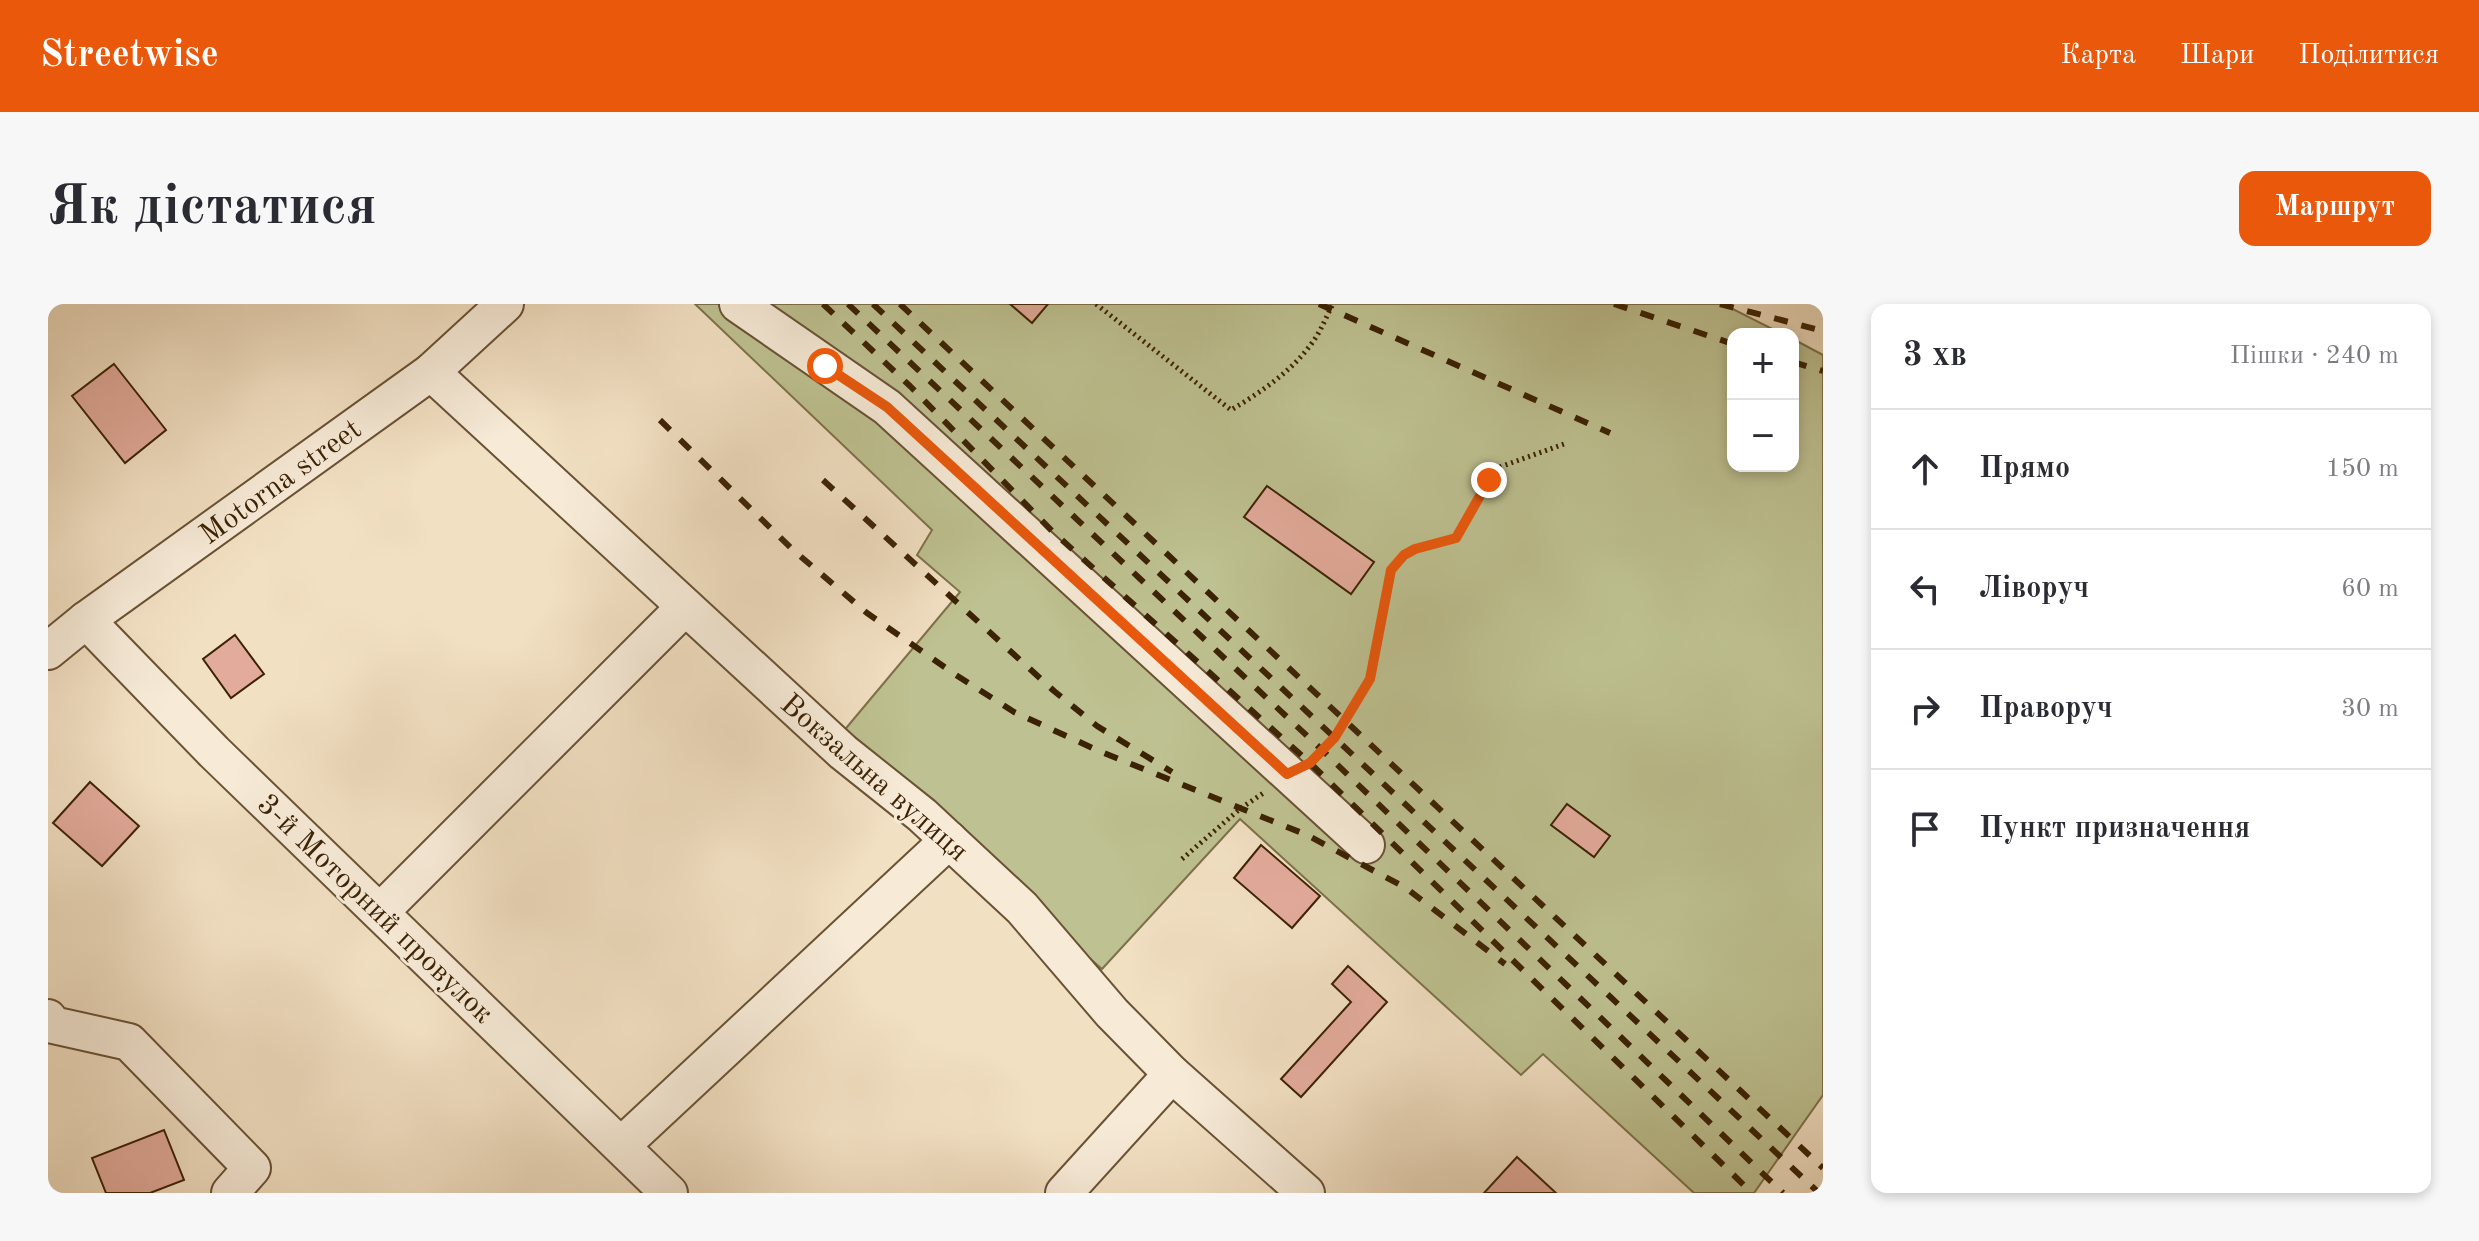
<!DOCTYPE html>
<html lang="uk">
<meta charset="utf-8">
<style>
body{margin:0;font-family:"Old Standard TT",serif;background:#f7f7f7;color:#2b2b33}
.controls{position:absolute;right:24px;top:24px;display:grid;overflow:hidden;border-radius:16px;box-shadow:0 4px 12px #0003}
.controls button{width:72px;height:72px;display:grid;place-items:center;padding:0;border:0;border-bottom:2px solid #e1e1e2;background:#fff;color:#2b2b33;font:40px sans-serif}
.stop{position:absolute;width:24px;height:24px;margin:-18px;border:6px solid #ea580c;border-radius:50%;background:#fff}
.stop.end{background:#ea580c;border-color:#fff;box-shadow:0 2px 8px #0008}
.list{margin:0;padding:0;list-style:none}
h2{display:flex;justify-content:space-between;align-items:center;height:104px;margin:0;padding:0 32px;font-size:34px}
h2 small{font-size:26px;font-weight:400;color:#7c7c81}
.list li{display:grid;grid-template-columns:52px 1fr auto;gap:24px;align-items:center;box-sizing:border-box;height:120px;padding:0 32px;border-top:2px solid #e1e1e2}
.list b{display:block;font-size:30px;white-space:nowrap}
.list em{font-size:26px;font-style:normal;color:#7c7c81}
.icon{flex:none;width:44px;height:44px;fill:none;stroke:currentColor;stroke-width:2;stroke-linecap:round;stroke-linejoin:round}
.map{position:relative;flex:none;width:1775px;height:889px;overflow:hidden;border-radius:16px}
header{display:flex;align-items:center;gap:48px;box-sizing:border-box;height:112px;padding:0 40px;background:#ea580c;color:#fff}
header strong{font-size:38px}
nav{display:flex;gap:44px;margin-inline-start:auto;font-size:28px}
.intro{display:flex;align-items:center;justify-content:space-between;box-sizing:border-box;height:192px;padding:0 48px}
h1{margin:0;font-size:56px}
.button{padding:20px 36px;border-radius:16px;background:#ea580c;color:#fff;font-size:28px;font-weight:700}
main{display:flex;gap:48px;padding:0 48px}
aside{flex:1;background:#fff;border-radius:16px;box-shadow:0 4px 12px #0003}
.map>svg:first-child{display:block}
.green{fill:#bec191;stroke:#7d724a;stroke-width:2}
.building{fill:#e3ab9c;stroke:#3c2204;stroke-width:2}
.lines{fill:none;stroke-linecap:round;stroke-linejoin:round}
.minor-casing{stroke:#6a5234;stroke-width:40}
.path{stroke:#3c2204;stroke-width:5;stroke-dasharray:2 4;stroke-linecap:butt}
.minor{stroke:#f7ebd8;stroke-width:36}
.rail{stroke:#3c2204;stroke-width:6;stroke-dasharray:14 14;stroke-linecap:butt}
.route{stroke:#ea580c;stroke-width:10}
.labels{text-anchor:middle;stroke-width:6;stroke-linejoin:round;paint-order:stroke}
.street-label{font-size:30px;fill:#3c2204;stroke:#f7ebd8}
</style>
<header>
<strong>Streetwise</strong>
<nav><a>Карта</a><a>Шари</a><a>Поділитися</a></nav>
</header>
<div class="intro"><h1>Як дістатися</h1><a class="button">Маршрут</a></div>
<main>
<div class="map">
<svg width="1775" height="889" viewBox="0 0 1775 889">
<rect width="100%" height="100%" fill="#f2e0c3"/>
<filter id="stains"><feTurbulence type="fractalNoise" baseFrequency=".0025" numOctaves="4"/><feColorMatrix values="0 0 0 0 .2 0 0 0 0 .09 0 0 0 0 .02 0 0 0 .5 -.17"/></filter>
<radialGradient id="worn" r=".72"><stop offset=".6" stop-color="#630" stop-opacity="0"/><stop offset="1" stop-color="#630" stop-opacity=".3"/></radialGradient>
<polygon class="green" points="647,0 1675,0 1734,30 1685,30 1685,162 1745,162 1745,35 1775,51 1775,791 1706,889 1646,889 1495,750 1473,771 1192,515 1054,665 789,435 912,288 869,251 884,226"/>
<g class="building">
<polygon points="962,0 1000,0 984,19"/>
<polygon points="66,60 118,126 77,159 24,92"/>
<polygon points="1219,182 1326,258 1303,290 1196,213"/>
<polygon points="187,331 216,370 183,394 155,355"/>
<polygon points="42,478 91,522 54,562 5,519"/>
<polygon points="1519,500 1562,532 1546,553 1503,521"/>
<polygon points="1213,541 1272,592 1244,624 1186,574"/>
<polygon points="1300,662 1339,698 1253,793 1233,775 1303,698 1284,680"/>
<polygon points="116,826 136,876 102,889 58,889 44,854"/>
<polygon points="1469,853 1508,889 1436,889"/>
</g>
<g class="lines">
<defs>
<g id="minor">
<polyline points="690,0 839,103 1318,541"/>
<polyline points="383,68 795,448 874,511 974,604 1064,709 1124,770 1258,889"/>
<polyline points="38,316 166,448 621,889"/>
<polyline points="0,347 38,316 383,68 457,0"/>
<polyline points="332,608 637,303"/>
<polyline points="0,714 5,721 81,738 204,864 182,889"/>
<polyline points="574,841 901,536"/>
<polyline points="1016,889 1124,770"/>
</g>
</defs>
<use href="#minor" class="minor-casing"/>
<g class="path">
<path d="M1048 0 1183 106C1213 88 1243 68 1264 39 1273 27 1278 13 1285 0"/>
<polyline points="1267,453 1287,433 1322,375 1343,266 1356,251 1367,245 1408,234 1449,164 1516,140"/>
<polyline points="1134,555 1193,504 1217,488"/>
</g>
<use href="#minor" class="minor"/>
<g class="rail">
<polyline points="775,0 862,82 1004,227 1262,459 1703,888"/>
<polyline points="800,0 1273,445 1735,889"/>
<polyline points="825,0 1771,889"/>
<polyline points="852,0 1775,864"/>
<polyline points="1271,0 1562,129"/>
<polyline points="1566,0 1685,40"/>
<polyline points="1672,0 1775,27"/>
<polyline points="1745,58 1775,67"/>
<polyline points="612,116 745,246 819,309 908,371 966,408 1051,447 1259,531 1358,584 1457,660"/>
<polyline points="775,176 1006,387 1049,422 1124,468"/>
</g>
</g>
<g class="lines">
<polyline class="route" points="777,62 839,103 1239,470 1262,459 1287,433 1322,375 1343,266 1356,251 1367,245 1408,234 1441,176"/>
</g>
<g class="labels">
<g class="street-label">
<text transform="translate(232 177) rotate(-36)" y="10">Motorna street</text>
<text transform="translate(827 473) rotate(41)" y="10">Вокзальна вулиця</text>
<text transform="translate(328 604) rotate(44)" y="10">3-й Моторний провулок</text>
</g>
</g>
<rect width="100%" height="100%" filter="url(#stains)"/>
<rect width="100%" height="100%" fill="url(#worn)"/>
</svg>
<div class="controls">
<button>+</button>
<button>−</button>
</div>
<div class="stop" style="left:777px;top:62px"></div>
<div class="stop end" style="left:1441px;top:176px"></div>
</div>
<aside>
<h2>3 хв<small>Пішки · 240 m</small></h2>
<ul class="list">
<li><svg class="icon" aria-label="ahead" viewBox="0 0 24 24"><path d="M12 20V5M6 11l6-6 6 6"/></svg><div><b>Прямо</b></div><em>150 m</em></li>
<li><svg class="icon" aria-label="left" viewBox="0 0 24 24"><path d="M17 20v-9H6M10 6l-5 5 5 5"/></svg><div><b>Ліворуч</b></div><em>60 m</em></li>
<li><svg class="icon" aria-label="right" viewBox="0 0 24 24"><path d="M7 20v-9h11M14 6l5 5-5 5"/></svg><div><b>Праворуч</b></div><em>30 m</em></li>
<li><svg class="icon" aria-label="arrive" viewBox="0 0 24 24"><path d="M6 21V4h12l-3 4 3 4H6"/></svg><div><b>Пункт призначення</b></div></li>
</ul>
</aside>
</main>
